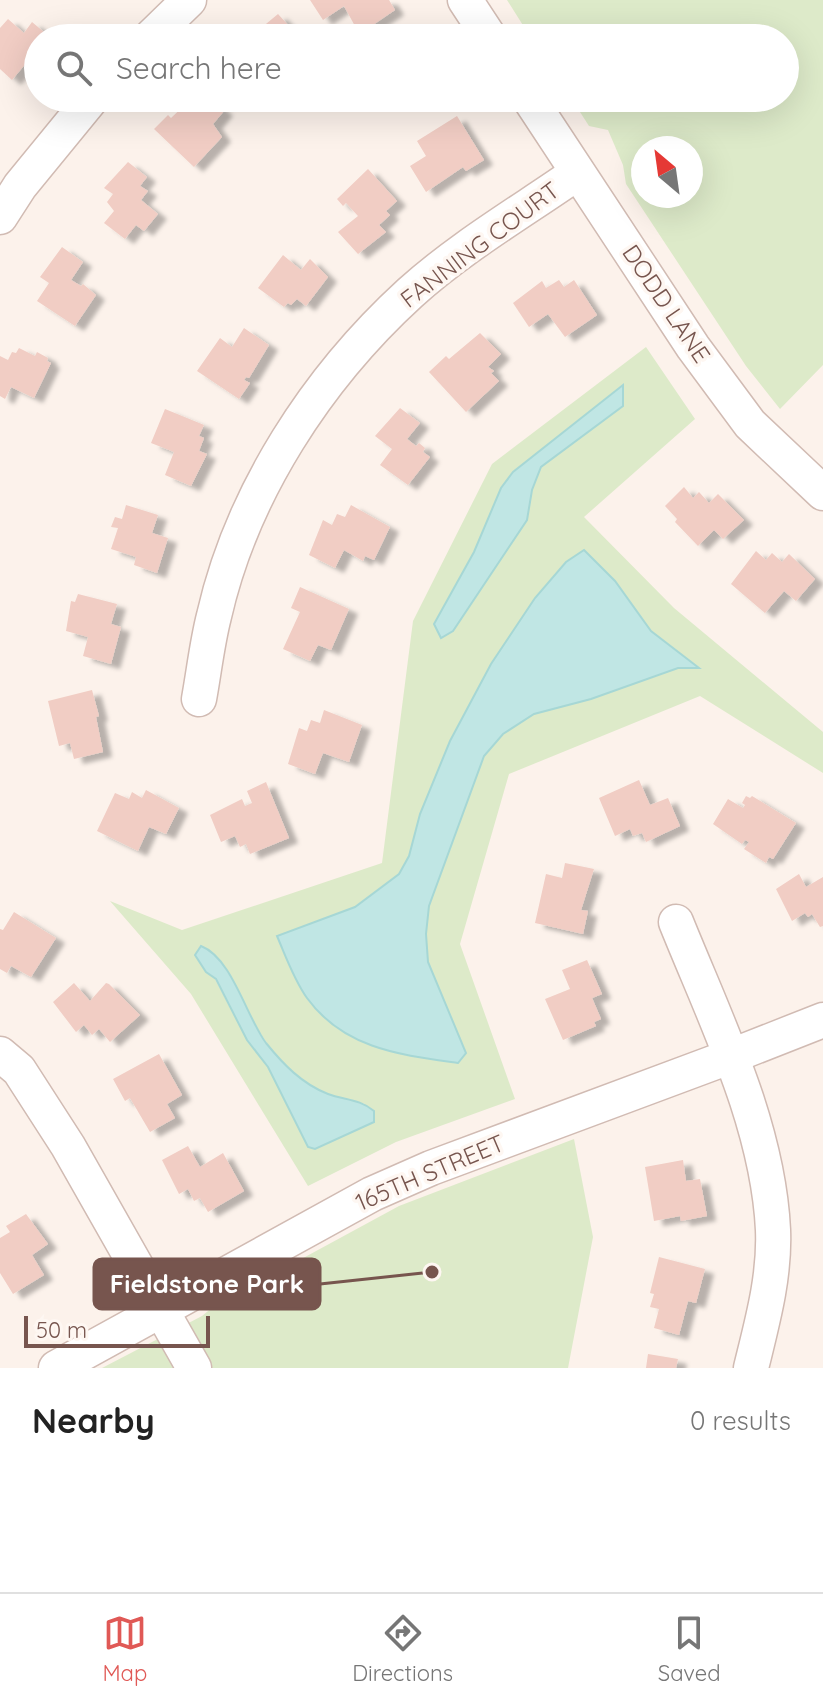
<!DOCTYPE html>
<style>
body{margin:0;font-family:Quicksand,sans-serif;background:#f6f6f6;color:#222}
.compass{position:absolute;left:631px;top:136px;width:72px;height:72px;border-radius:50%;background:#fff;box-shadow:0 8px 32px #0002;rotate:331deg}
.scale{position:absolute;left:24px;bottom:20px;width:186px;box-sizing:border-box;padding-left:8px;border:4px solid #77554e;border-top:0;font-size:22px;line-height:28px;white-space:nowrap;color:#77554e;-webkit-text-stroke:6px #fef7f2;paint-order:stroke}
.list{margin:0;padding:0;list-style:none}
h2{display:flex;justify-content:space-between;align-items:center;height:104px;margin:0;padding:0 32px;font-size:34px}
h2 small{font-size:26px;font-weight:400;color:#767676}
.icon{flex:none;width:44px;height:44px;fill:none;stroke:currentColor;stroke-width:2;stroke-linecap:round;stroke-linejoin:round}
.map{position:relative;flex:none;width:823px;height:1368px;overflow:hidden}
.search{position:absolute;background:#fff;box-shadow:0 8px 32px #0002;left:24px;right:24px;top:24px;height:88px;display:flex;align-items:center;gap:20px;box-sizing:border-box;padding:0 28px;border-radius:44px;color:#767676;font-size:30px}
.sheet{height:224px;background:#fff}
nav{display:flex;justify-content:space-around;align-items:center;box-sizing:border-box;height:112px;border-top:2px solid #e0e0e0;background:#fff;font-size:22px;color:#767676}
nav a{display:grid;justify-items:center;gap:4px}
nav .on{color:#e05956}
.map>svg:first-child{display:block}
.green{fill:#ddeac9;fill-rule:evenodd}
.water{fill:#c0e6e4;stroke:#a6d7d5;stroke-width:2}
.building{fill:#f1cdc4;filter:url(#shadow)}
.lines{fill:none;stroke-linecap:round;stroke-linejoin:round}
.minor-casing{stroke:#d1bbb3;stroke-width:37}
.minor{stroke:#fff;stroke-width:34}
.labels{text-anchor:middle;stroke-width:7;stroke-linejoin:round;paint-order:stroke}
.street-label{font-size:24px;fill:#77554e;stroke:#fef7f2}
.leader{fill:none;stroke:#77554e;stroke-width:3}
.callout-dot{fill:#77554e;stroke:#fef7f2;stroke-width:3}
.callout{fill:#77554e;stroke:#77554e;stroke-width:3}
.callout-label{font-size:26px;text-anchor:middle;font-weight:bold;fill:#fff}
</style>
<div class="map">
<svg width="823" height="1368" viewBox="0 0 823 1368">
<defs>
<filter id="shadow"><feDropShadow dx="9" dy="5" stdDeviation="2" flood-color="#0004"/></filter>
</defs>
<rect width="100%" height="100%" fill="#fcf2eb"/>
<g class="green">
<path d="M507 0H823V365L780 409 746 366 626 184 623 165 608 130 589 126 571 98H785V38H531ZM691 148V196H643V148Z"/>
<path d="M646 347 695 419 584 517 674 608 823 732V773L700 696 509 774 460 944 515 1099 396 1142 308 1186 191 994 110 901 182 930 382 863 413 621 492 464ZM623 406 541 467 532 490 527 520 474 552 501 488 513 471ZM602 569 615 581 651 631 698 667 678 668 591 699 534 714 503 734 484 756 429 906 426 934 428 962 466 1052 307 998 277 936 355 907 399 874 409 856 420 814 450 741 491 664 535 598 549 584ZM224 966C250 1014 273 1074 329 1095 340 1099 353 1101 365 1104L308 1147 268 1067 247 1040 215 979Z"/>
<polygon points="574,1139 593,1237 568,1368 102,1368 202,1316 213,1307 399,1206"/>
</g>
<g class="water">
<polygon points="623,385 623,406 541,467 532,490 527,520 453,631 441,638 434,624 474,552 501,488 513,472"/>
<path d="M584 550 615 581 651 631 699 668H678L591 699 534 714 503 734 484 756 429 906 426 934 428 962 466 1053 458 1063C401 1055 344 1049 307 998 294 980 286 957 277 936L355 907 399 874 409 856 420 814 450 741 491 664 535 598 566 562Z"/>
<path d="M201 946C232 958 246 1016 266 1043 283 1064 302 1084 328 1094 344 1100 360 1099 374 1111V1122L315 1149 308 1147 268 1067 247 1040 216 979 206 972 195 955Z"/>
</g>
<g class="building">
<polygon points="310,0 389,0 395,10 364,31 360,25 356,28 344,6 323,20"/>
<polygon points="278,14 300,38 249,38"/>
<polygon points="8,19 24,33 32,22 51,38 38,38 38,62 33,68 27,62 12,80 0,69 0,28"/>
<polygon points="192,98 210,98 224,111 213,124 222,137 194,167 154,129 168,115 171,118"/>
<polygon points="457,116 484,160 466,171 463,167 426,192 410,166 426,156 417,141"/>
<polygon points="128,162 147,177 140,186 148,191 141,200 158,214 144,231 136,225 125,239 104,223 114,211 107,202 113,194 104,188"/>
<polygon points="368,169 397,201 386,211 390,215 379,225 386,232 358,254 338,232 358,216 346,203 343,206 337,199"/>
<polygon points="62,247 83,262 71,280 81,286 83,284 96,295 75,326 37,301 49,283 40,277"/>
<polygon points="283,255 301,270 310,259 328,277 306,306 297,299 291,305 288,303 284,307 258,288"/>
<polygon points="559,280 564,287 574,280 597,315 565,337 548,314 529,327 513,303 542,281 546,288"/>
<polygon points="244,328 269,345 249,378 246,377 244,380 250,383 239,399 197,371 220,338 232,347"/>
<polygon points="480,333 501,354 488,367 494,371 491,373 499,381 466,412 429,372 446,356 449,359"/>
<polygon points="19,348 35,356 37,352 48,358 47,361 51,363 34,398 11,387 5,399 0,396 0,356 8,360 12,352 16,353"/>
<polygon points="400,408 420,423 407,439 416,446 419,443 425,448 423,452 430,457 408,485 380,465 392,449 375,436"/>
<polygon points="165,409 204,425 199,436 204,438 199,451 207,454 191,486 165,475 174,452 151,443"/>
<polygon points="684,487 693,498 699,492 709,503 718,494 744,520 723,539 714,530 698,546 675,522 677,519 665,506"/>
<polygon points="126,505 158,515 152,533 168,538 157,573 134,565 136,557 111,549 118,528 111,527 115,517 122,519"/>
<polygon points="351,505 390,527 374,560 365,556 363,561 344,550 335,568 309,555 323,520 332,525 337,514 345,517"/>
<polygon points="756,551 766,560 772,553 782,562 789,554 815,579 796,601 784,591 765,613 731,584"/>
<polygon points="300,587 349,609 331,650 318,645 310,661 283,649 300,612 291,608"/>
<polygon points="78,594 117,604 111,624 121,627 111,664 83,656 88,637 66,631 71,601 75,602"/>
<polygon points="92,690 99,716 96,717 103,752 74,759 70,743 59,746 48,701"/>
<polygon points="324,710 362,725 349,762 323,753 315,774 288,764 299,728 307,731 311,720 320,723"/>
<polygon points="639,780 650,805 668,798 680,826 646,842 642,833 633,836 630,829 615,836 599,798"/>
<polygon points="266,782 289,838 250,854 246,844 240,847 235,836 221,842 210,815 242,799 245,806 252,803 247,791"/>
<polygon points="146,790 179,808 166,834 149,827 138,851 97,831 115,793 129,799 132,792 142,798"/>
<polygon points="746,796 750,798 752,796 796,823 773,859 769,857 766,863 744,849 749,842 745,840 742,844 713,824 728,799 743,808 745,805 742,803"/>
<polygon points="565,863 594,869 581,910 588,911 583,934 535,923 546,874 562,878"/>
<polygon points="799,874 806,887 823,877 823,926 820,927 812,914 808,917 805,913 792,921 776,889"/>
<polygon points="14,912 56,938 31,977 11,966 7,973 0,969 0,929 3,930"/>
<polygon points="587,960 602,994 592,998 601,1019 594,1022 596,1026 563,1040 545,999 570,989 562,970"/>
<polygon points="74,983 90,1001 106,983 109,984 140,1015 110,1042 99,1029 92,1035 84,1025 76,1032 53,1002"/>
<polygon points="159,1054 182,1095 167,1104 175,1118 150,1132 130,1098 125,1101 113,1079"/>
<polygon points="188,1146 200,1167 223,1153 244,1191 208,1212 200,1198 194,1201 188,1189 179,1194 162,1160"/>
<polygon points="683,1160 686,1181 700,1179 707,1216 681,1221 680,1216 654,1221 645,1167"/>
<polygon points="26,1214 48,1244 32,1255 44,1275 13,1294 0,1273 0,1238 10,1232 6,1226"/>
<polygon points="659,1257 705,1269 696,1303 688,1301 679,1335 654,1328 659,1309 650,1307 654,1294 650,1293"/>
<polygon points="648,1354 678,1359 676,1368 646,1368"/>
</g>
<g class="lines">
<defs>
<g id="minor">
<polyline points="465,0 490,38"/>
<polyline points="150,38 189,0"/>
<polyline points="529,98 693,347 750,424 823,493"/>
<polyline points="0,217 20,186 92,98"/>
<path d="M199 699C204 672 207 643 214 616 242 493 317 378 410 293 461 247 521 212 577 173"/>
<path d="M676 922C715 1019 768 1124 773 1230 775 1277 762 1323 751 1368"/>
<polyline points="0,1054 19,1070 68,1146 194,1368"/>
<polyline points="56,1368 372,1194 431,1168 729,1057 823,1020"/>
</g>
</defs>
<use href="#minor" class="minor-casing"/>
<use href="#minor" class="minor"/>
</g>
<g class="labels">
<g class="street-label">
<text transform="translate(480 245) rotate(-37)" y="8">FANNING COURT</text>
<text transform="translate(666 304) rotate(56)" y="8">DODD LANE</text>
<text transform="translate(430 1173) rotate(-23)" y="8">165TH STREET</text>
</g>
</g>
<path class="leader" d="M432 1272L320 1284"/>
<circle class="callout-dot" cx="432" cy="1272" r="8"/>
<rect class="callout" x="94" y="1259" width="226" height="50" rx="8"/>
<g class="callout-label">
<text x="207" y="1293">Fieldstone Park</text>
</g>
</svg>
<svg class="compass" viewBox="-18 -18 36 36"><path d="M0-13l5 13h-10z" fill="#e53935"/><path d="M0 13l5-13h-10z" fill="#767676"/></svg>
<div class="scale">50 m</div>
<div class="search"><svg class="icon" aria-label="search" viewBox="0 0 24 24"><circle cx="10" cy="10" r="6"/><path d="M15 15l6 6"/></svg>Search here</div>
</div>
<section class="sheet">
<h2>Nearby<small>0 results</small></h2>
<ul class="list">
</ul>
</section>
<nav>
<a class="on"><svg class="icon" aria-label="map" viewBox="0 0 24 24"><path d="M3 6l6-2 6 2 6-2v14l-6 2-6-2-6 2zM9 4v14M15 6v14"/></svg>Map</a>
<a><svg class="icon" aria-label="directions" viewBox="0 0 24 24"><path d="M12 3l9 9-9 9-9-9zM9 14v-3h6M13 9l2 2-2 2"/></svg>Directions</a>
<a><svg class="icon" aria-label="saved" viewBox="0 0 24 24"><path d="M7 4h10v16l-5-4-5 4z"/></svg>Saved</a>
</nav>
